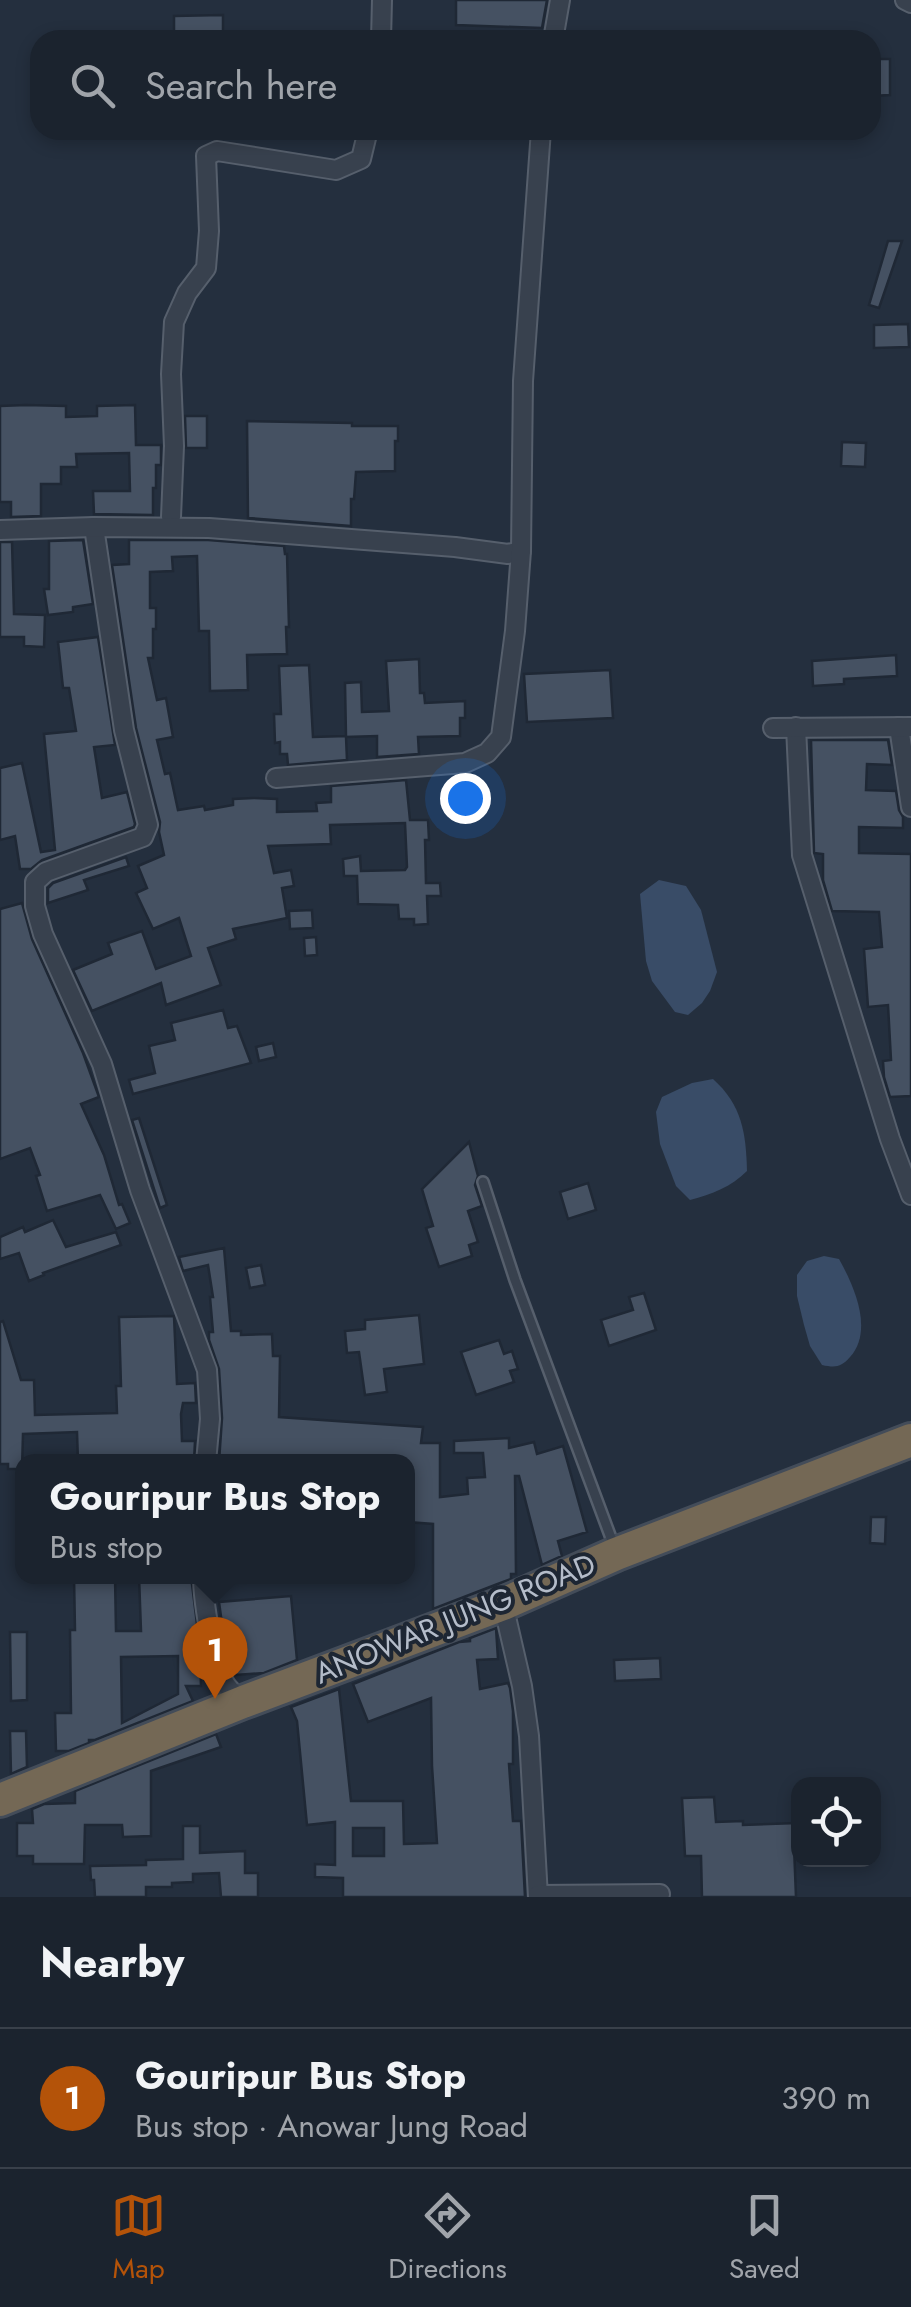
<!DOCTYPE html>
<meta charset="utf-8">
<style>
body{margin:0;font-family:Jost,sans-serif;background:#282f3a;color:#f1f3f6}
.controls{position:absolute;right:30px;bottom:30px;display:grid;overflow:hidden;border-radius:20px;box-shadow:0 5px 15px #0003}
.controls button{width:90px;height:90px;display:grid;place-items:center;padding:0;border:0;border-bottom:2px solid #39404a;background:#1b232e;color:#f1f3f6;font:50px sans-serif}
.you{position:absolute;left:465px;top:798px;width:35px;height:35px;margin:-25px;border:8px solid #fff;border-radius:50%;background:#1a73e8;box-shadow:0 0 0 15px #1a73e833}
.badge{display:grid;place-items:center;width:65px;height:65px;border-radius:50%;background:#b45309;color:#fff;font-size:32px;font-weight:700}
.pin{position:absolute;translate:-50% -82px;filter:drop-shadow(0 2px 5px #0008)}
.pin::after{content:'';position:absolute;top:52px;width:35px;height:30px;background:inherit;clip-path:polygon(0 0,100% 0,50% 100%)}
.popup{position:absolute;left:15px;top:1454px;width:400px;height:130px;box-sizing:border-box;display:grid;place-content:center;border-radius:20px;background:#1b232e;filter:drop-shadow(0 2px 8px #0005);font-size:32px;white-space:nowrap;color:#a0a4aa}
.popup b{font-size:38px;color:#f1f3f6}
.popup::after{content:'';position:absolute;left:50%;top:100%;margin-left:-20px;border:20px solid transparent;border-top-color:#1b232e}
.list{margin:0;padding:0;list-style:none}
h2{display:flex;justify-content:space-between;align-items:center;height:130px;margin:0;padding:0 40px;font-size:42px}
h2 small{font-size:32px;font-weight:400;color:#a0a4aa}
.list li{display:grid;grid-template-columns:65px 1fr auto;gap:30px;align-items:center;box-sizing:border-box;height:140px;padding:0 40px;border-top:2px solid #39404a}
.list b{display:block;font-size:38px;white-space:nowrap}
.list p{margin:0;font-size:32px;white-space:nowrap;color:#a0a4aa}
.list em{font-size:32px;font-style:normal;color:#a0a4aa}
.icon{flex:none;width:55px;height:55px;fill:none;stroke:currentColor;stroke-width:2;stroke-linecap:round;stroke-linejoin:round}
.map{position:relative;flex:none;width:911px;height:1897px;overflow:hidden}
.search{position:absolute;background:#1b232e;box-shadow:0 5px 15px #0003;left:30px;right:30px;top:30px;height:110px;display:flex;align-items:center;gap:25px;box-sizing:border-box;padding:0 35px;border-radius:30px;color:#a0a4aa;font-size:38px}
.sheet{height:270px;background:#1b232e}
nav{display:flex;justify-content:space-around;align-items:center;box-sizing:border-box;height:140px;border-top:2px solid #39404a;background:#1b232e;font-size:28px;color:#a0a4aa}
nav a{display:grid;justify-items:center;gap:5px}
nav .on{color:#b45309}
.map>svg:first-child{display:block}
.water{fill:#394c67}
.building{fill:#455162;stroke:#1f2835;stroke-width:2.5;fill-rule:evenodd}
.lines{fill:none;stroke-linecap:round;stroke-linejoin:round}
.lane-casing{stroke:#565f6c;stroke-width:14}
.street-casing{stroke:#565f6c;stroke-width:22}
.highway-casing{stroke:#434c59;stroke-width:38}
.lane{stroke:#38414e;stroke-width:9}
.street{stroke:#38414e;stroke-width:18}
.highway{stroke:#746855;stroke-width:32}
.labels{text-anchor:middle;stroke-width:8;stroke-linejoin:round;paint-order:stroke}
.street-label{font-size:30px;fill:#b4bcc9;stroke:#1d2633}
</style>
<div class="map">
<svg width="911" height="1897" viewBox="0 0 911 1897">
<rect width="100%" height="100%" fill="#242f3e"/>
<g class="water">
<polygon points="659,880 686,886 701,910 717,972 710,991 702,1003 688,1015 675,1012 652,981 646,961 640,894"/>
<path d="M713 1079C742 1105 746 1133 747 1171 731 1187 712 1194 690 1200L676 1186 660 1144 656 1112 662 1097 692 1083Z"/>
<path d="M824 1256 839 1259C854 1286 874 1330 850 1357 841 1367 836 1368 822 1365L810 1346 804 1325 797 1296V1275L807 1261Z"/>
</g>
<g class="building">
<polygon points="456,0 547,0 542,28 456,25"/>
<polygon points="223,15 223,38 174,40 174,16"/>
<polygon points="871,59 890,59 890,95 871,96"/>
<polygon points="888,241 902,241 879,308 869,305"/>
<polygon points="908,324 909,347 874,348 874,325"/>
<polygon points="26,405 66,406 66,417 97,416 97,406 135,405 136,445 161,445 161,465 156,465 156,488 153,488 153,515 94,514 93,491 130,491 129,453 76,454 77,467 61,467 61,484 41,484 41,516 11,517 11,502 0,502 0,406"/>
<polygon points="185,416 207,416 207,448 186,448"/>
<polygon points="247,421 352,423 352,426 398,426 398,441 395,441 395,471 356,472 354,499 351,499 351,526 248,518"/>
<polygon points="842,442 866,443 865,467 841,466"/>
<polygon points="83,540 93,604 73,607 73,612 48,615 44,589 49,589 49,541"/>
<polygon points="129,540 208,540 284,546 285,554 287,554 289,627 286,627 287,654 247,655 248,690 210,691 209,631 199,631 197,556 172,557 173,571 150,572 150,608 156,608 156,629 153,629 153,658 148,658 157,700 166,698 173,737 157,740 165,774 170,773 178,810 204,806 205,810 233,805 233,799 254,798 277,799 277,812 317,811 316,803 331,802 331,786 406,780 410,820 428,820 429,840 425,840 426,883 440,883 441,896 427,896 428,924 414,925 414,919 399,919 398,905 358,904 357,876 344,876 343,859 360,856 361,871 405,870 407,867 405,823 330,825 331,844 268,846 274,873 291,870 294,886 282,888 287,918 233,929 236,939 208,948 221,985 166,1005 161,983 92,1011 73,970 112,954 108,943 142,931 156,969 191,956 179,918 153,929 136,893 147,888 138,866 164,855 159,832 160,822 136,728 112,565 129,564"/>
<polygon points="0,542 12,542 14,614 45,615 44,647 24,646 24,637 0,637"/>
<polygon points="98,637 115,745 94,747 102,798 127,792 135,824 134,827 42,860 31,869 20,869 15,836 0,840 0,768 22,763 41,852 55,850 44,734 76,731 69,688 63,688 58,642"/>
<polygon points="896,655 897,676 844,679 844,684 813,686 812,661"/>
<polygon points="419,659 420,693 424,693 425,703 465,701 465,718 460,718 460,736 418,737 419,754 377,757 377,736 346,737 347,760 288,765 287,754 280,754 280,742 275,743 274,714 281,714 279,666 309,665 313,737 346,736 345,683 361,682 362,712 389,711 386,661"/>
<polygon points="610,670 613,718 527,722 524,674"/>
<polygon points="811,740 888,740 892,765 867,764 866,790 896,791 899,810 903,817 903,828 859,827 859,853 911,854 911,1096 890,1097 884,1077 883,1061 891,1060 888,1005 868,1007 864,949 882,947 879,912 832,911 823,880 823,854 814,853"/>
<polygon points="126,857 129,866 84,880 88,890 48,903 48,888 53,883"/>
<polygon points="22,903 32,939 83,1053 99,1097 81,1104 104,1155 119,1205 122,1204 130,1223 116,1229 100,1195 47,1211 36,1176 40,1175 30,1148 0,1159 0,909"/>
<polygon points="312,910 313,928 290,929 289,911"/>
<polygon points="316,937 317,955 305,956 304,938"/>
<polygon points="223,1010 228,1028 237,1026 251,1063 133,1094 129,1080 155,1073 149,1046 175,1040 171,1023"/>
<polygon points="273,1043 276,1057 259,1061 256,1047"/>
<polygon points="139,1118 167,1205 160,1208 132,1120"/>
<polygon points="469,1142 478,1176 475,1185 482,1206 468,1211 478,1242 469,1245 472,1256 439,1267 426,1228 433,1226 422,1189"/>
<polygon points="588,1183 596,1210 568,1219 560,1192"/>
<polygon points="53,1220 66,1247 116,1232 121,1245 43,1273 44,1275 29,1281 19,1253 0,1259 0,1237 23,1227 25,1232"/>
<polygon points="224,1248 231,1331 241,1331 241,1335 272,1334 273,1356 280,1356 279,1417 423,1427 421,1443 440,1443 440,1497 468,1494 467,1478 485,1477 483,1453 454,1453 454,1441 509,1438 509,1448 534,1442 537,1454 563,1446 587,1532 558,1541 562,1556 542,1565 519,1476 515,1476 516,1574 511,1574 511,1579 495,1585 433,1609 433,1524 408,1522 408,1462 219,1462 222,1418 219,1369 209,1340 209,1332 213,1332 210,1297 213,1297 208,1265 183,1271 179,1257"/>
<polygon points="261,1265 265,1285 250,1288 246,1268"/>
<polygon points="644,1293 656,1330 609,1346 601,1320 633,1310 629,1297"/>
<polygon points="419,1315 424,1364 384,1369 387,1392 365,1395 359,1352 347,1353 345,1331 365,1329 365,1320"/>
<polygon points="174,1316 177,1384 195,1383 196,1403 183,1403 181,1414 182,1441 195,1441 194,1462 78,1462 77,1432 23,1434 22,1469 8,1469 8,1464 0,1464 0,1322 3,1321 21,1380 34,1380 35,1415 117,1413 116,1386 121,1386 119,1317"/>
<polygon points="499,1340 504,1354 512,1351 518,1369 510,1371 514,1382 476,1395 461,1352"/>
<polygon points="871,1517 886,1517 885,1544 870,1543"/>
<path d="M74 1576H115L116 1631H141L139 1576H191L200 1648 201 1686H186L193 1701 95 1740H89V1743L69 1751H56L55 1713H71L70 1630H75ZM178 1656V1694L122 1723 121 1657Z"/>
<polygon points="291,1596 297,1660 264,1673 235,1675 225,1646 219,1602"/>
<path d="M496 1628 498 1659 477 1660 480 1689 508 1683 510 1688 513 1711V1764H509L513 1821H521L525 1897H343V1878L315 1877V1864L335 1865V1822L307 1825 297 1721 291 1707 339 1689 351 1801H403L404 1844 437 1843 432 1766 431 1698 368 1722 353 1684 459 1642 470 1641V1638ZM353 1828H384V1856H353Z"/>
<polygon points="10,1632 27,1632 27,1700 11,1701"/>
<polygon points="660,1658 661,1679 615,1681 614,1660"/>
<polygon points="10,1731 26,1731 27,1767 11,1774"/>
<polygon points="216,1734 221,1747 151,1771 151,1836 123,1837 122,1825 85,1825 84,1864 33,1864 33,1856 17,1856 17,1823 33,1823 32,1809 44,1804 75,1803 75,1791"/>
<polygon points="714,1797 716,1822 743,1821 743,1825 797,1823 798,1846 794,1846 796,1897 702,1897 701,1856 685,1856 682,1798"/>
<polygon points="183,1826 200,1826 200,1853 245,1851 245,1873 258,1873 258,1897 221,1897 219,1873 193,1874 193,1882 172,1883 172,1887 146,1887 146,1897 95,1897 94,1880 91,1880 90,1866 146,1865 146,1860 183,1859"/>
</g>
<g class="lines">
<defs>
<polyline id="lane" points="483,1182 515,1280 614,1546"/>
<g id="street">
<polyline points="905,0 911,3"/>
<polyline points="381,40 382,0"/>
<polyline points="553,40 560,0"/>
<polyline points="171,517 174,446 171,374 174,322 187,293 206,268 209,231 206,156 217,151 336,170 361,159 368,130"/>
<polyline points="94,527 124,730 148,825 143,837 46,872 35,882 35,906 43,934 102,1064 140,1190 207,1370 210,1419 206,1462"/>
<polyline points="0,530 94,527 209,528 455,547 508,554 521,551"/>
<polyline points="796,727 802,855 890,1139 911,1195"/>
<polyline points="899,727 911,807"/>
<polyline points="773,728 911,727"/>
<polyline points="276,778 465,763 487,753 501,737 515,631 521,551 523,381 541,130"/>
<path d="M203 1576C203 1600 213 1666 226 1685 230 1691 238 1697 243 1702"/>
<polyline points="503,1604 522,1686 529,1736 538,1897"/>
<polyline points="538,1895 660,1894"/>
</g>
<polyline id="highway" points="0,1800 243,1702 503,1604 616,1554 911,1440"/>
</defs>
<use href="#lane" class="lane-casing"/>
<use href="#street" class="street-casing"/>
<use href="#highway" class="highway-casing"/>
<use href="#lane" class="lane"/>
<use href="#street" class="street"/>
<use href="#highway" class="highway"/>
</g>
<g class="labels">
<g class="street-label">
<text transform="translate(455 1619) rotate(-22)" y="10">ANOWAR JUNG ROAD</text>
</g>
</g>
</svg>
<div class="controls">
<button><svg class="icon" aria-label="locate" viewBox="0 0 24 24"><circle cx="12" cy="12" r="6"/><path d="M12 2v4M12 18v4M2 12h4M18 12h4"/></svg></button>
</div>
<div class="you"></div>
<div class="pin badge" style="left:215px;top:1699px">1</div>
<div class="popup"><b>Gouripur Bus Stop</b>Bus stop</div>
<div class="search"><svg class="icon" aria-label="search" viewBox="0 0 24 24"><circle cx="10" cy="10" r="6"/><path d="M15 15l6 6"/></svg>Search here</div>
</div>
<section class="sheet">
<h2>Nearby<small></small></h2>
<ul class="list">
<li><span class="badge">1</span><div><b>Gouripur Bus Stop</b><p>Bus stop · Anowar Jung Road</p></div><em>390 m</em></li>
</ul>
</section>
<nav>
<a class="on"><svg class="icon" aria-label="map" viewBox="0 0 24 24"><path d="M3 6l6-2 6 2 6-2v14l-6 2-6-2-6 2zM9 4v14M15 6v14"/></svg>Map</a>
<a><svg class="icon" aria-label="directions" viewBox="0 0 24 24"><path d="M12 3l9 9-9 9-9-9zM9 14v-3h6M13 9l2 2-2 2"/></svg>Directions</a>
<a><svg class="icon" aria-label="saved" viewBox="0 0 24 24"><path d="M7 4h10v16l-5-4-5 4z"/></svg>Saved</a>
</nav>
